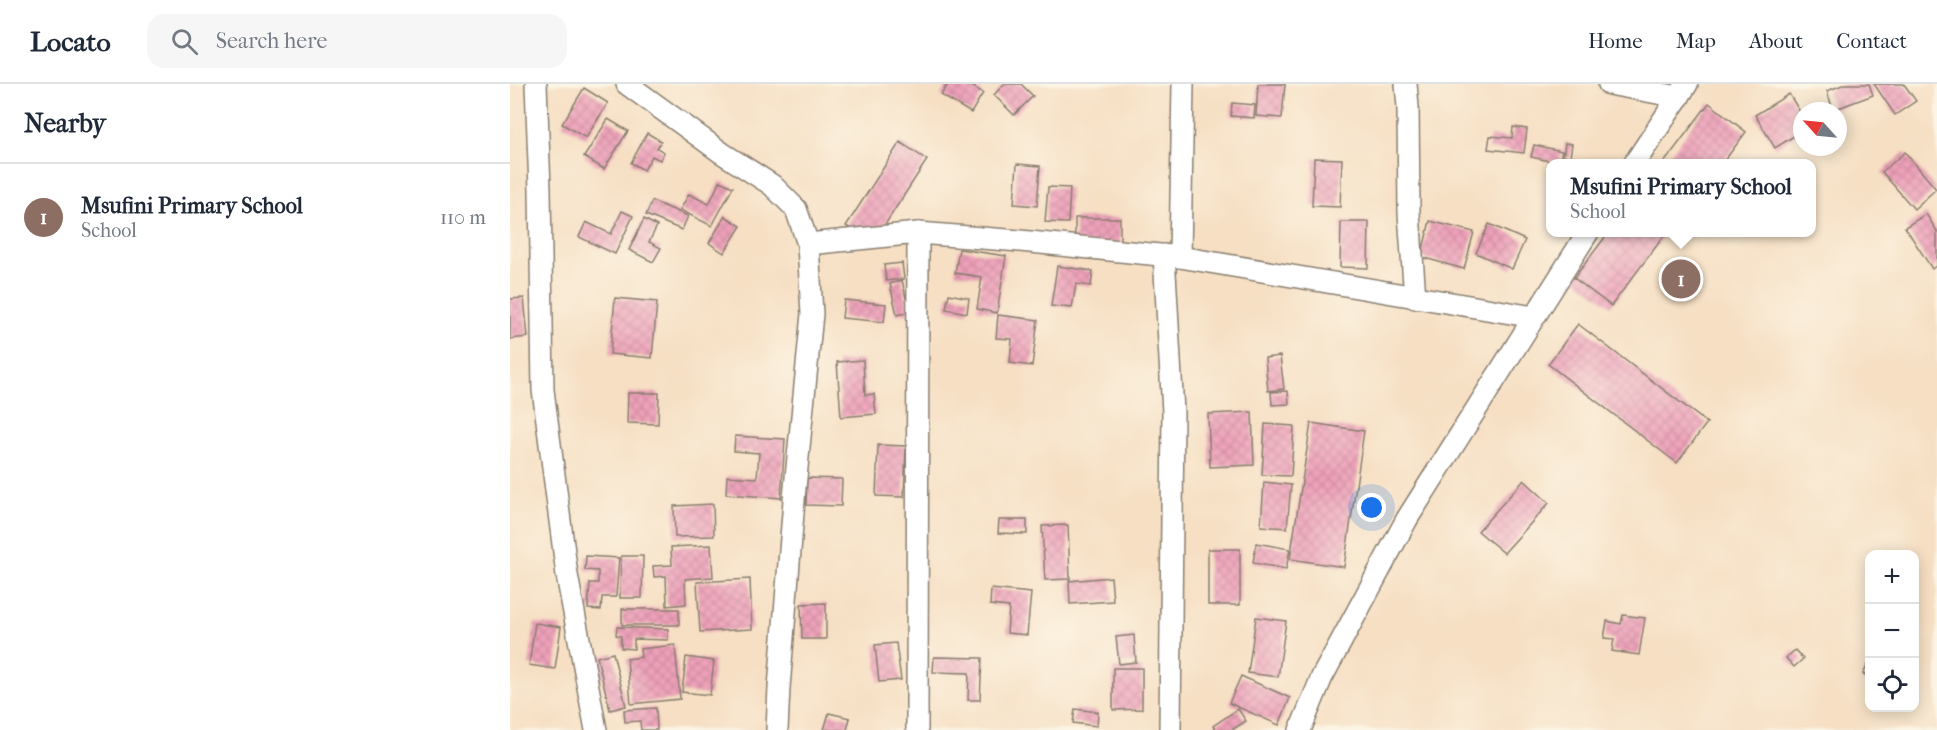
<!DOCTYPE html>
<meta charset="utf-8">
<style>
body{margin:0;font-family:"IM FELL French Canon",serif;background:#f6f6f7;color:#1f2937}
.controls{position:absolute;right:18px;bottom:18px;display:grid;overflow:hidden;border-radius:12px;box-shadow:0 3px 15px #0003}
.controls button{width:54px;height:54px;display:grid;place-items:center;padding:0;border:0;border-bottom:2px solid #e0e1e3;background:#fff;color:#1f2937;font:30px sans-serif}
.compass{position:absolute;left:1283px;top:18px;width:54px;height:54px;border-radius:50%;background:#fff;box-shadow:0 3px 15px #0003;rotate:297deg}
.you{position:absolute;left:862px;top:424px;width:21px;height:21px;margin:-15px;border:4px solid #fff;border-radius:50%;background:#1a73e8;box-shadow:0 0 0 9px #1a73e833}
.badge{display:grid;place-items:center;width:39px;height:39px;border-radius:50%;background:#db2777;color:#fff;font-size:20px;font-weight:700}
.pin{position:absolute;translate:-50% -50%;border:3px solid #fff;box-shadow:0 2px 6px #0006}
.popup{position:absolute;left:1036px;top:75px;width:270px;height:78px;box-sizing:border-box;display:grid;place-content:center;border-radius:12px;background:#fff;filter:drop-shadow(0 2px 4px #0005);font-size:20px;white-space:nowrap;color:#747a83}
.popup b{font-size:22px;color:#1f2937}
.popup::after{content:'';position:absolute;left:50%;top:100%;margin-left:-12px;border:12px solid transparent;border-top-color:#fff}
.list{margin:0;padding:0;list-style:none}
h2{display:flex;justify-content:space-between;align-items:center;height:78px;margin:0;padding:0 24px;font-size:26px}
h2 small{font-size:20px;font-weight:400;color:#747a83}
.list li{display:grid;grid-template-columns:39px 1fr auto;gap:18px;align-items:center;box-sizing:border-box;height:108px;padding:0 24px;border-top:2px solid #e0e1e3}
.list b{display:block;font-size:22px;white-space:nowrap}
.list p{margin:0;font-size:20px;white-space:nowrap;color:#747a83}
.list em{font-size:20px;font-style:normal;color:#747a83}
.icon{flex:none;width:33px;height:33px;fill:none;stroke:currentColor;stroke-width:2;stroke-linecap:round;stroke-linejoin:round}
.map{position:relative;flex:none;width:1427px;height:646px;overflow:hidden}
header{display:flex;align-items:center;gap:36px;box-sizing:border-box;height:84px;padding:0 30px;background:#fff;border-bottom:2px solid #e0e1e3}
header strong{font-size:28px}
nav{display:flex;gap:33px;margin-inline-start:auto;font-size:21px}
.search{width:420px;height:54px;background:#f6f6f7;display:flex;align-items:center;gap:15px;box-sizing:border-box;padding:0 21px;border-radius:18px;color:#747a83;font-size:22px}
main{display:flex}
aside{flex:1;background:#fff}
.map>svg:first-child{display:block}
.building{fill:url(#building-cross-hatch)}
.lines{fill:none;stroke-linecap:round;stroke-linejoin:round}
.minor-casing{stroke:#897e70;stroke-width:24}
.minor{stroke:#fff;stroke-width:21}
</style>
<header>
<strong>Locato</strong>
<div class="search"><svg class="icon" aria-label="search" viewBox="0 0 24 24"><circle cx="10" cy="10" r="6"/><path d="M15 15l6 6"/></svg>Search here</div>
<nav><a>Home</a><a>Map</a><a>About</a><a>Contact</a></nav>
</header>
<main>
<aside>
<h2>Nearby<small></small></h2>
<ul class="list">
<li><span class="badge" style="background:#8d6e63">1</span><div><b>Msufini Primary School</b><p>School</p></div><em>110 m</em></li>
</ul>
</aside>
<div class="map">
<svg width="1427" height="646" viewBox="0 0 1427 646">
<defs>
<pattern id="building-cross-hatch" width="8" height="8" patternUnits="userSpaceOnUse" patternTransform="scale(1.5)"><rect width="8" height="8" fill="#eea1ba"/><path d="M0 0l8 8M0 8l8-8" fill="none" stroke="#cc8a9f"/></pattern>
</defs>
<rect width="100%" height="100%" fill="#fcf5e5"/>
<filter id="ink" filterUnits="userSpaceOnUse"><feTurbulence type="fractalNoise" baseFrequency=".0167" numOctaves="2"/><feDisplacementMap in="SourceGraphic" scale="12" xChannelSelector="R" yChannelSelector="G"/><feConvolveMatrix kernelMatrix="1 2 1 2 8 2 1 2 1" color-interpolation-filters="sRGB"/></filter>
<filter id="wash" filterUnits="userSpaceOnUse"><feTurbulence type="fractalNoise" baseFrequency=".008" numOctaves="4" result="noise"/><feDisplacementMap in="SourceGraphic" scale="24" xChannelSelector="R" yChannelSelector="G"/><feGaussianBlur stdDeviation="1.35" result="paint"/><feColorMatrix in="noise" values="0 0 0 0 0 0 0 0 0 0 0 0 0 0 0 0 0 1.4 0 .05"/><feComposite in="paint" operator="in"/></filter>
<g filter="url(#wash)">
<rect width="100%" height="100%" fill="#f6dfc3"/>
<g id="blocks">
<g class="building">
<polygon points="438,0 459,0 473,9 461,29 431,11"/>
<polygon points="494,0 511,0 523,12 504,31 484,11"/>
<polygon points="748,0 775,0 772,34 746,32"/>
<polygon points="1335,0 1359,0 1363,11 1323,26 1317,7"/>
<polygon points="1364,0 1394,0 1406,17 1385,31"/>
<polygon points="74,4 98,19 76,54 52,40"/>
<polygon points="1279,10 1292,31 1292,47 1265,64 1245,31"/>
<polygon points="722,19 745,21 744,34 721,32"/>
<polygon points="1199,19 1236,48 1212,80 1153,80"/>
<polygon points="98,35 118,47 94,85 74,73"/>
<polygon points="1003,43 1017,45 1014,69 978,65 980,52 1002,54"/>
<polygon points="137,49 151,57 147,64 154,68 150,76 142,72 134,86 121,79"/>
<polygon points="390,58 417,76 363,159 336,142"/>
<polygon points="1055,59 1062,60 1060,73 1053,72"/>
<polygon points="1024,61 1052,67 1049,79 1021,73"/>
<polygon points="1395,68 1426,105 1404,125 1372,88"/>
<polygon points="804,74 832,75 830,123 802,122"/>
<polygon points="507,80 530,82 527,122 504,120"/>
<polygon points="210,97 223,103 202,142 170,126 179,110 199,120"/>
<polygon points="538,103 560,104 558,139 535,138"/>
<polygon points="142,117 178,132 172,146 136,131"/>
<polygon points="112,127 123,132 105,170 69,153 76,138 101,150"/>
<polygon points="1416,130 1427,147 1427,181 1422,185 1395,143"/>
<polygon points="215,132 231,142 214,169 199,159"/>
<rect x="565" y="134" width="45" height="25"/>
<polygon points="134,135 147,142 139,158 151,164 143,178 119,166"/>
<polygon points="920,137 964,148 954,185 911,173"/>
<polygon points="831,138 859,138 858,184 830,183"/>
<polygon points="979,140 1015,156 1002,185 966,169"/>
<polygon points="1099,148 1157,148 1101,222 1064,194"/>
<polygon points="449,165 496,172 487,229 467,225 472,193 445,189"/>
<polygon points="392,179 394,195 376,197 374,181"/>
<polygon points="547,182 583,187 581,202 566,200 562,224 541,222"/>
<polygon points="392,196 399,228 387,231 380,200"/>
<polygon points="439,210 459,214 457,229 436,225"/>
<polygon points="14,214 18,253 0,255 0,215"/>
<polygon points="105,214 147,218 142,274 100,270"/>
<polygon points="334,216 376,220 374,238 332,234"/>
<polygon points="488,231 528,236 522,282 500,279 502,255 486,254"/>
<polygon points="1068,240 1197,339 1167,379 1038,280"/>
<polygon points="770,272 774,305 758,307 755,274"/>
<polygon points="353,276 355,311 364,310 366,330 331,333 327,278"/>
<polygon points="778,307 779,320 762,321 761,308"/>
<polygon points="118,309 149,309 148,340 117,339"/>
<polygon points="742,328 744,381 700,383 698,330"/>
<polygon points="801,339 854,347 834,483 780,475"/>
<polygon points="755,340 784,342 781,392 752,391"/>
<polygon points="225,352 275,355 271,414 216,410 217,392 247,394 249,369 224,367"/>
<polygon points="368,361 396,362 394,413 366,412"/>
<polygon points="297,394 332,395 331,422 296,421"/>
<polygon points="1014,396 1039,419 994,469 968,447"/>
<polygon points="754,398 781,401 777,444 751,442"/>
<polygon points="203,420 204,452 165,453 164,422"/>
<polygon points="489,436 517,436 517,450 488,449"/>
<polygon points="558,441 560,495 535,496 532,442"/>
<polygon points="746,459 780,465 776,485 743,479"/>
<polygon points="201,461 203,493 175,495 176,520 157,522 156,492 144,493 143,482 162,481 161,463"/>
<rect x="698" y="465" width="32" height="56"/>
<polygon points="76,472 109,474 106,513 92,513 91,526 78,525 80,499 88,499 88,487 75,486"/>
<polygon points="111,472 133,472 132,514 110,514"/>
<polygon points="601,493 603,517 560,520 559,497"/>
<polygon points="240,495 242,545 190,548 187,498"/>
<polygon points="481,505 521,509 517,551 497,549 499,523 480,521"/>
<polygon points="316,519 316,555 292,555 291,520"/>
<rect x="112" y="525" width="57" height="16"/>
<polygon points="1113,531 1135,534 1129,571 1102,567 1104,555 1094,554 1097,537 1111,540"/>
<polygon points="746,533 776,537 768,593 738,589"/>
<polygon points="25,539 51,543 45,585 19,581"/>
<polygon points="107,543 158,545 158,556 124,555 124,565 111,564 111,552 106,551"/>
<polygon points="624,551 626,578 609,580 606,553"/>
<polygon points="386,559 391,596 369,598 365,561"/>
<polygon points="165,561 170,615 121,620 117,575 131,573 130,565"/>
<polygon points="1285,566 1293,575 1284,583 1276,574"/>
<polygon points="103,569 116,622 100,626 87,573"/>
<polygon points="176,573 204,577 200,611 172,608"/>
<polygon points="424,573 472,574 470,616 458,616 459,589 423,588"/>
<polygon points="1360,577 1360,594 1353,590"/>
<polygon points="603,584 632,584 632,625 603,626"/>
<polygon points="731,592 780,614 769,641 719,619"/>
<polygon points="146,624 147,646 131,646 130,637 115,638 114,626"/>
<polygon points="565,625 588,628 587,642 563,639"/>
<polygon points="728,625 736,637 722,646 706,646 703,642"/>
<polygon points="319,629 340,634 337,646 314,646"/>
</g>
</g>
</g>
<g filter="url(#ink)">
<use href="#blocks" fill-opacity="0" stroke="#897e70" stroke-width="1.5"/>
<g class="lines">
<defs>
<g id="minor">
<polyline points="26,0 30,105 33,306 57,491 86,646"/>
<polyline points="117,0 212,69 262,101 286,125 298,160 302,230 285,404 269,604 267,646"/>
<polyline points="896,0 898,23 899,129 905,214"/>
<polyline points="1099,0 1169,13"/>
<polyline points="1124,80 1177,0"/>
<polyline points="298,160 408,149 510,157 670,173 1024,233"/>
<polyline points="654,171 663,328 660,646"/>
<polyline points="670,173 673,0"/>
<polyline points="407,646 408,149"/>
<polyline points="790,646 812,593 897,435 1078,148"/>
</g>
</defs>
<use href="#minor" class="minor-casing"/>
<use href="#minor" class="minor"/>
</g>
</g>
</svg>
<div class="controls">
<button>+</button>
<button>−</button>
<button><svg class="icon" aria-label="locate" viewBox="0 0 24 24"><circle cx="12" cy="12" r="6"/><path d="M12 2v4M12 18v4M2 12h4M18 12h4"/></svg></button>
</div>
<svg class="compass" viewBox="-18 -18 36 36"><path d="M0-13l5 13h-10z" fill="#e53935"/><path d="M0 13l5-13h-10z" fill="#747a83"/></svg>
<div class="you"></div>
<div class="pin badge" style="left:1171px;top:195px;background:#8d6e63">1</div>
<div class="popup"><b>Msufini Primary School</b>School</div>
</div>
</main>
